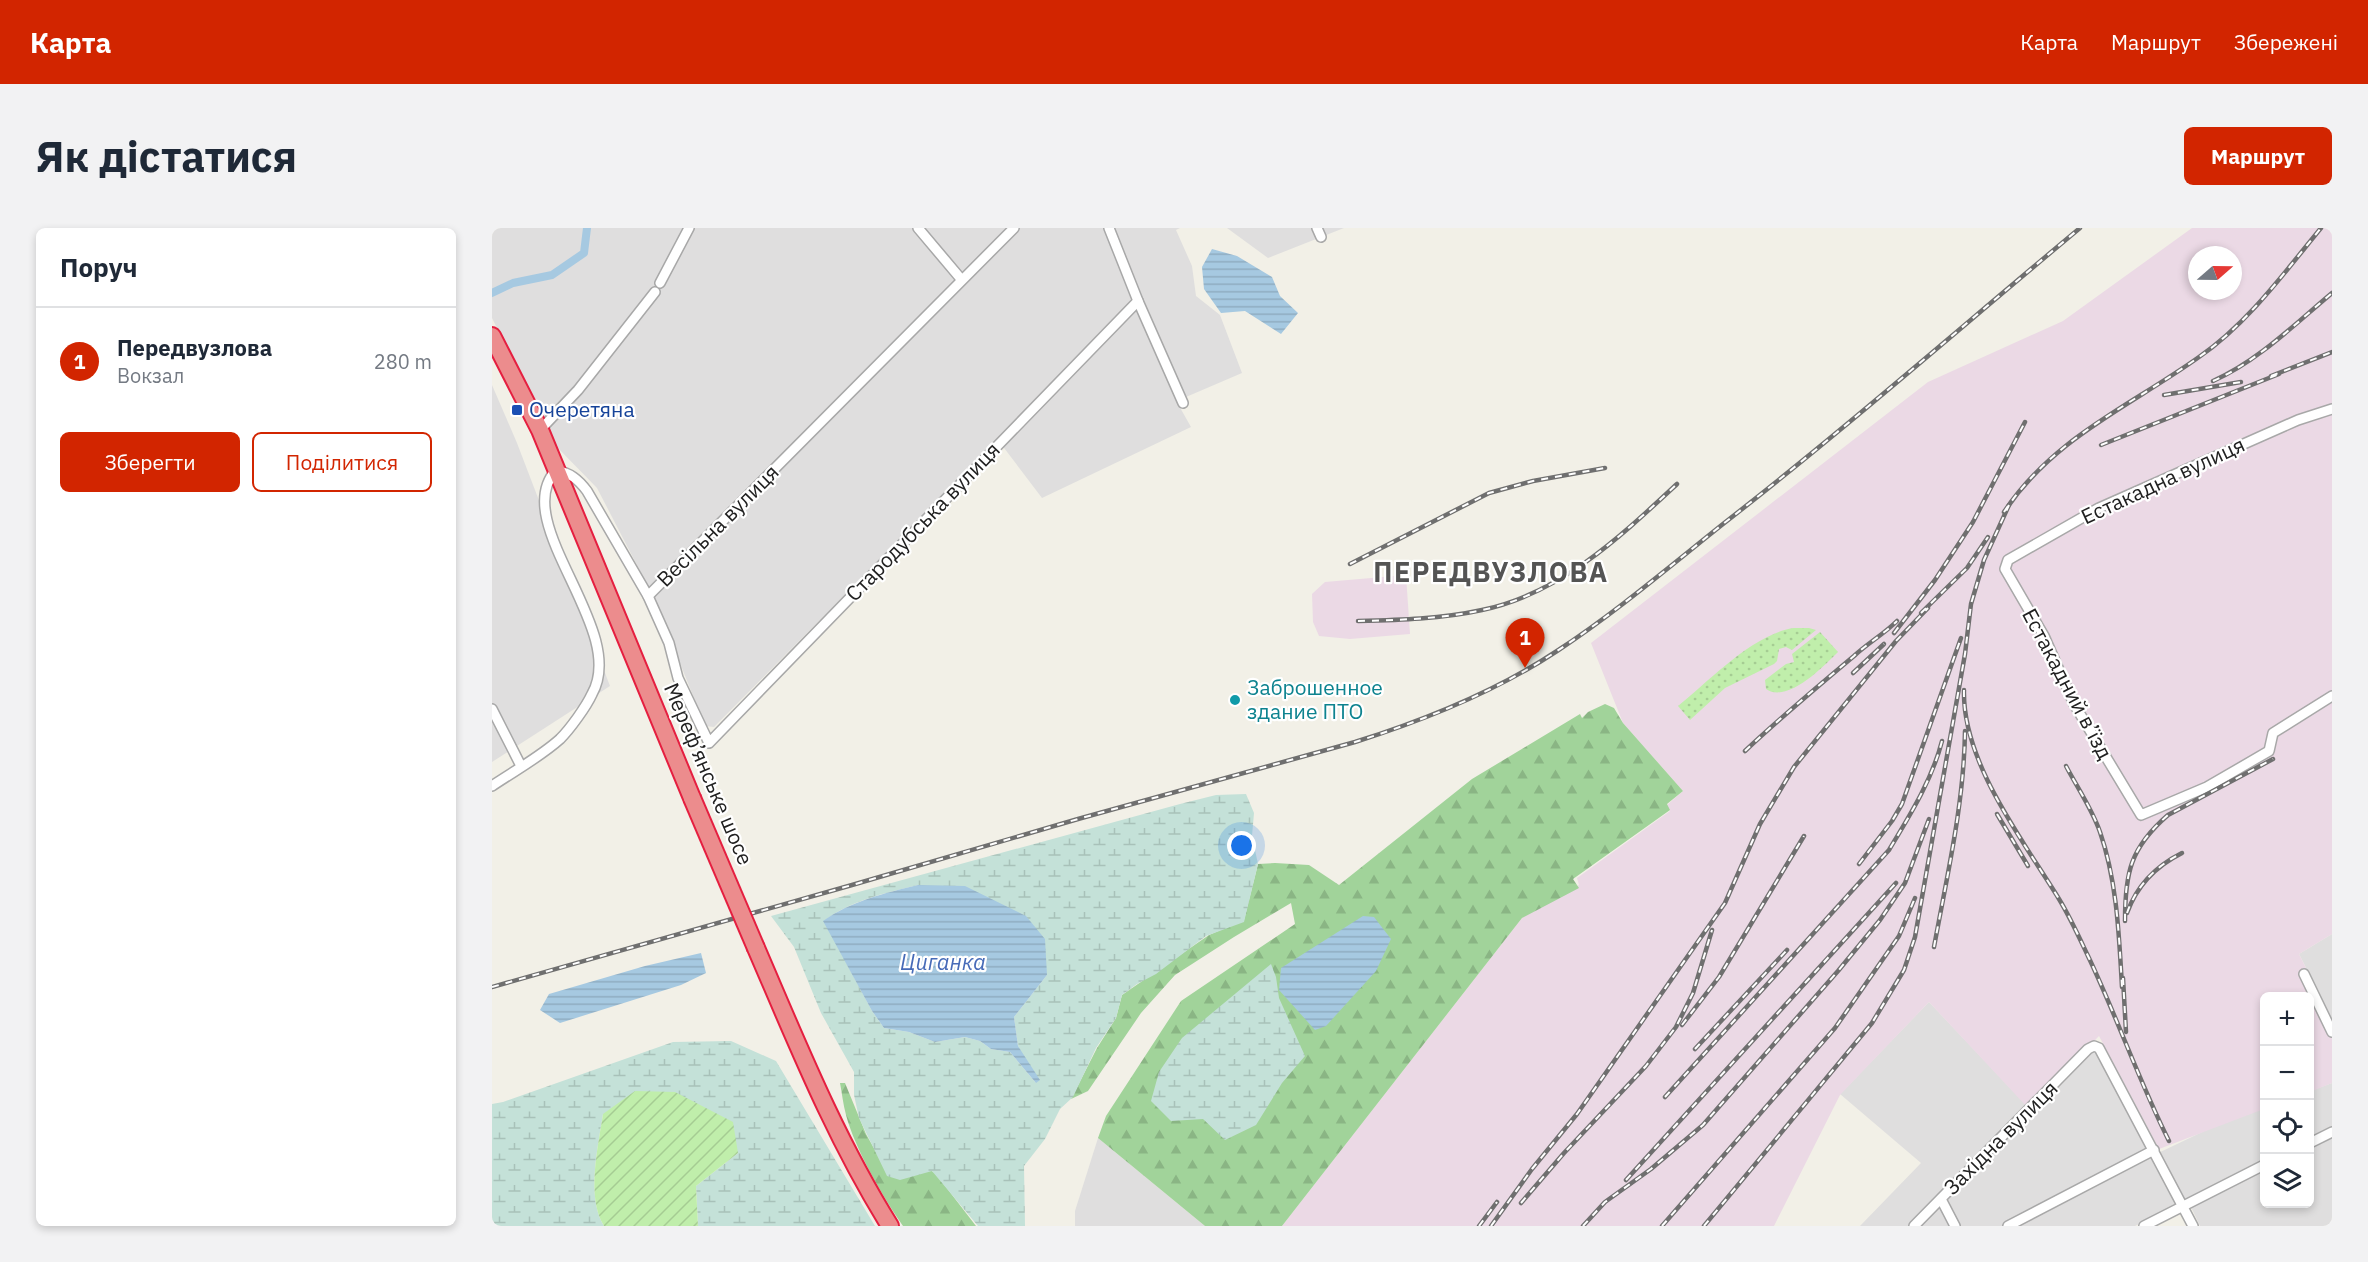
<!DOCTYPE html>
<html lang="uk">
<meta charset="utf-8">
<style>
body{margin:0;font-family:"IBM Plex Sans",sans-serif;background:#f2f2f3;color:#1f2937}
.controls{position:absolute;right:18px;bottom:18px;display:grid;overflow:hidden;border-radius:9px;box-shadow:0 3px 9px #0003}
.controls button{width:54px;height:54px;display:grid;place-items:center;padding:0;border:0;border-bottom:2px solid #e0e1e3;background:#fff;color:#1f2937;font:30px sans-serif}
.compass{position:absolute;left:1696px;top:18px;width:54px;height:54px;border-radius:50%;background:#fff;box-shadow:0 3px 9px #0003;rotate:70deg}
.you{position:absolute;left:750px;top:618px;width:21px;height:21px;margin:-15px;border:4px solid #fff;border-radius:50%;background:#1a73e8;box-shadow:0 0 0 9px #1a73e833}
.badge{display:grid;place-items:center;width:39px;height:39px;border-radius:50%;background:#d22500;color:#fff;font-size:20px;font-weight:700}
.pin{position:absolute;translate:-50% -50px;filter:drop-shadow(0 2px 3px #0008)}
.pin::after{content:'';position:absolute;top:32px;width:21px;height:18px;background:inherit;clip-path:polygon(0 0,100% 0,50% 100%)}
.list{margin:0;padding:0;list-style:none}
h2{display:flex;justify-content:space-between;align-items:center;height:78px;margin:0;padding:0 24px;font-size:26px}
h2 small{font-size:20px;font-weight:400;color:#747a83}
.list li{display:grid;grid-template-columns:39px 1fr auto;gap:18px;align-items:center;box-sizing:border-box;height:108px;padding:0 24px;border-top:2px solid #e0e1e3}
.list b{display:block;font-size:22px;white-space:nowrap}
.list p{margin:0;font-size:20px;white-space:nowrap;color:#747a83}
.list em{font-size:20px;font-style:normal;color:#747a83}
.actions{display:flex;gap:12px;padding:18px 24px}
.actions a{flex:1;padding:14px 0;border:2px solid #d22500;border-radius:9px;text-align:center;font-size:21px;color:#d22500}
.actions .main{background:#d22500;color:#fff}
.icon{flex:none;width:33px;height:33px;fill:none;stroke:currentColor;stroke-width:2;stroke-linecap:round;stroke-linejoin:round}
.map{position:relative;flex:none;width:1840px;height:998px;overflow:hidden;border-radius:9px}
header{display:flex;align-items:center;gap:36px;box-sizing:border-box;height:84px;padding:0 30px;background:#d22500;color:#fff}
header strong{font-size:28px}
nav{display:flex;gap:33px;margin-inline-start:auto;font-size:21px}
.intro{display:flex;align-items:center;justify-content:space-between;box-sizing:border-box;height:144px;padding:0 36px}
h1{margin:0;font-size:42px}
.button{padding:15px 27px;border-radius:9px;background:#d22500;color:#fff;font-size:21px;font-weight:700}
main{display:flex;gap:36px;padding:0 36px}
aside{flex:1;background:#fff;border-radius:9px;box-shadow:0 3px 9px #0003}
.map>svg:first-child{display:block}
.residential{fill:#dfdede}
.industrial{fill:#ebd9e5;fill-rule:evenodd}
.grass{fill:url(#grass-dots)}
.forest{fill:url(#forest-firs)}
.wetland{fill:url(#wetland-marsh);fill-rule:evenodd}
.garden{fill:url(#garden-furrows)}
.water{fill:url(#water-rules)}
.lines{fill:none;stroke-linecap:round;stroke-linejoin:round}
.canal{stroke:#a6c9e1;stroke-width:8}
.street-casing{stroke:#a8a8a8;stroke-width:12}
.highway-casing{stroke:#e51f40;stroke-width:20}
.street{stroke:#fff;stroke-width:9}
.highway{stroke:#ec8c8d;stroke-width:16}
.rail-casing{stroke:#6f6f6f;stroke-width:4.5}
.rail{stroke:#fff;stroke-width:2;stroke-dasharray:7;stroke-linecap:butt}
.highway-bridge-casing{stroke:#e51f40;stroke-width:20;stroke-linecap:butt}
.highway-bridge{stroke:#ec8c8d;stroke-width:16}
.transit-dot{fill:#1a4fb4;stroke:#fff;stroke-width:2}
.culture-dot{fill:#0f9aa8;stroke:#fff;stroke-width:2}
.labels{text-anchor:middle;stroke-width:4.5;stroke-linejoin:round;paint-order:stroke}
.transit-label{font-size:21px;fill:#164399;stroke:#fff;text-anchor:start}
.street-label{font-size:21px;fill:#212121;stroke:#fff}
.culture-label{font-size:21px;fill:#0d838f;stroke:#fff;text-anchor:start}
.water-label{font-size:22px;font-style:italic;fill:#476bb8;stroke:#fff}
.district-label{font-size:27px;font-weight:bold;letter-spacing:1.5px;fill:#545454;stroke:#fff}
</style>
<header>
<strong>Карта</strong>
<nav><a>Карта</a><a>Маршрут</a><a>Збережені</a></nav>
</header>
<div class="intro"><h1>Як дістатися</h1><a class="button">Маршрут</a></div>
<main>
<aside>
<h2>Поруч<small></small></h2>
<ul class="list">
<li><span class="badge">1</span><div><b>Передвузлова</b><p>Вокзал</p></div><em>280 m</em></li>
</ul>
<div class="actions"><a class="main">Зберегти</a><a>Поділитися</a></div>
</aside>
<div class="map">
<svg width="1840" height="998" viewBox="0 0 1840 998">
<defs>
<pattern id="grass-dots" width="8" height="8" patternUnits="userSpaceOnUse" patternTransform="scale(1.5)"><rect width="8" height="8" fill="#c0eeab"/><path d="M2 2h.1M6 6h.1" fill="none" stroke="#a5cc93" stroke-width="1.8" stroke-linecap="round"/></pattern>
<pattern id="forest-firs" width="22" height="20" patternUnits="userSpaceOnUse" patternTransform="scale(1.5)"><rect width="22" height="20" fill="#a1d39a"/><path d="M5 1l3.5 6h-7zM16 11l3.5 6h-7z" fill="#8ab584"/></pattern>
<pattern id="wetland-marsh" width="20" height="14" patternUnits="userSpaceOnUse" patternTransform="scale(1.5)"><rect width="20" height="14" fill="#c4e1d8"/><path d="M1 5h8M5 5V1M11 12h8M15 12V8" fill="none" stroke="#a8c1b9"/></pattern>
<pattern id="garden-furrows" width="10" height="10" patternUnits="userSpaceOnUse" patternTransform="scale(1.5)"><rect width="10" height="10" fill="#c0eeab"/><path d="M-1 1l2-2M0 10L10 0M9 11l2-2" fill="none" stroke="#a5cc93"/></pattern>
<pattern id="water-rules" width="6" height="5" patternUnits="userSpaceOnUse" patternTransform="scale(1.5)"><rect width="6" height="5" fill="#a6c9e1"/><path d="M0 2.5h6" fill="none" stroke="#8facc1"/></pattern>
</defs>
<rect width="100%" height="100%" fill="#f2f0e7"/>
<g class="residential">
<polygon points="0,0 612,0 686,176 699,199 550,270 506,212 222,499 213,498 163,372 105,260 63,217 0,90"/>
<polygon points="621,0 688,0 684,2 700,38 704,68 728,87 750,145 694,169 652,78"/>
<polygon points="735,0 852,0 776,30"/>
<polygon points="0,157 25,215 118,458 0,534"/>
<polygon points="1840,706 1840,792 1807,726"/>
<polygon points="1437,774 1541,884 1599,823 1605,823 1660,928 1729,895 1772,879 1772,933 1643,998 1368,998 1429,935 1348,866"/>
<polygon points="1840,855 1840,899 1818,910 1818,863"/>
<polygon points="1840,908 1840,998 1708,998 1699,979 1772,942 1772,976 1818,976 1818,920"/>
<polygon points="606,910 713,998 583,998 583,983"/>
</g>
<g class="industrial">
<path d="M1700 0H1840V706L1807 726 1840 792V855L1818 864V768H1772V881L1667 921 1607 808 1537 881 1437 774 1348 867 1282 998H790L1030 690 1087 657 1085 650 1178 583 1175 577 1191 563 1131 495 1099 415 1436 154 1571 93ZM1705 27H1741V63H1705Z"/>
<polygon points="914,347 918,406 858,411 827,408 821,394 820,366 833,354"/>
</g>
<g class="grass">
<path d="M1301 400H1317L1324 402 1300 422 1294 419 1287 421 1285 433 1282 436 1233 460 1198 492 1186 478C1218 452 1260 407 1301 400Z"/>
<path d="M1328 404 1346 424C1331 439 1295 476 1274 461L1273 452 1294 436 1302 434 1300 426Z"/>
</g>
<g class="forest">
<polygon points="1113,476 1122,480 1131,495 1191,563 1175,576 1178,582 1081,651 1087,660 1030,690 790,998 713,998 606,910 614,888 689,773 803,696 799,675 742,709 683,747 649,785 596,863 579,871 605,820 624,790 630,767 717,707 752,692 766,636 783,635 817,637 847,657 980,551 1088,486 1090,490 1096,484"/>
<path d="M348 855H353L374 906 396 945 426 933 444 946 484 998H411C391 969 363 921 354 887 351 876 350 865 348 855Z"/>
</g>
<g class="wetland">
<path d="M754 566 762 585 760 608 766 636 752 694 714 708 664 746 645 756 630 767 624 790 604 820 581 869 568 881 553 911 532 938 533 998H486L440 943 408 952 395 948 367 890 362 867V844L329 785 302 719 279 688 688 576 724 567ZM426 657 555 747 522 789 526 818 544 855 518 824 499 821 488 813 473 809 443 814 417 804 392 800 380 783 332 693C359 672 394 665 426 657Z"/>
<polygon points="779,736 784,749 787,770 813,828 790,855 764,897 733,912 711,891 679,893 659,873 667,844 690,810"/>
<path d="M239 813 284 833 383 998H206L204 958 246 925 111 886C106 919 94 969 112 998H0V876L11 874 181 814Z"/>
</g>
<path class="garden" d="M143 863 183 864 241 894 246 925 204 958 206 998H112C94 969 106 919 111 886Z"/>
<g class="water">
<polygon points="720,21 745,28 780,49 788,68 806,85 789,106 753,83 729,85 712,61 710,39"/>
<path d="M426 657 473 658 534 688 553 711 555 747 522 789 526 818 548 852 544 855 518 824 499 821 488 813 473 809 443 814 417 804 392 800 380 783 331 693C359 673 393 665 426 657Z"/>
<polygon points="871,688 882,689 899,711 884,743 834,798 823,802 787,762 789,740"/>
<polygon points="209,725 214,745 189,757 68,795 48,782 57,766 153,738"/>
</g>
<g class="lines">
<polyline class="canal" points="0,65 21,55 60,47 92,25 95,0"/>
<defs>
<g id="street">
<polyline points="426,0 469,51"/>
<polyline points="617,0 646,73 691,175"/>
<polyline points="825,0 829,9"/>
<polyline points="168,55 197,0"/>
<polyline points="1840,181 1806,192 1607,280 1516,332 1513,341 1552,408 1582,476 1649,587 1715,559 1777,523 1781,505 1840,468"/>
<polyline points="48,202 86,162 163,64"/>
<polyline points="156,368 522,0"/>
<polyline points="0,481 29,538"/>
<path d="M0 558C22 543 48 529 68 511 78 501 94 479 100 466 137 401 16 295 64 242 78 245 86 251 95 263L156 368 177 415 186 450 217 515 646 73"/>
<polyline points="1812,746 1840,804"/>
<polyline points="1818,915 1840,904"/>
<polyline points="1449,971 1463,998"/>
<polyline points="1422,998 1596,821 1602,818 1607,820 1701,998"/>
<polyline points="1516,998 1662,922"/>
<polyline points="1652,998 1772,937"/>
</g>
<g id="highway">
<polyline points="0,108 48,202 200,570"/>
<path d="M264 720C305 815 343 910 398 998"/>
</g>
</defs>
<use href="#street" class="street-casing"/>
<use href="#highway" class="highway-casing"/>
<use href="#street" class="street"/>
<use href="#highway" class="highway"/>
<defs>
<g id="rail">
<polyline points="1779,148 1840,124"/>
<path d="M1721 153C1766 133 1803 96 1840 65"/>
<polyline points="1672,167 1749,154"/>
<polyline points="1609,217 1787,146"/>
<path d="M1512 284C1562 209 1637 179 1707 129 1756 95 1792 45 1829 0"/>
<polyline points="858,336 997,265 1041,253 1113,240"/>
<polyline points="1429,385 1475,340 1496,309"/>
<path d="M866 393C907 392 949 391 990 382 1068 366 1128 309 1185 256"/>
<polyline points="1402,405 1443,352 1481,294 1533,194"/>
<polyline points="1361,445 1392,416"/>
<path d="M1472 462C1470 534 1531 612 1567 671 1578 689 1587 709 1596 728 1625 789 1647 853 1677 913"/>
<path d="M1253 523C1288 490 1325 459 1362 428 1376 415 1392 406 1405 393"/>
<path d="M1574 538C1585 559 1600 581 1608 604 1625 653 1627 707 1630 759"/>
<polyline points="1505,586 1536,638"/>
<polyline points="1367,636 1400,593 1410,576 1469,410"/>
<path d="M1635 685C1645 657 1664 638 1690 625"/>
<path d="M1633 693C1633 645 1638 620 1676 587L1781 531"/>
<path d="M1442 719C1455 648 1472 576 1473 503"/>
<polyline points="1631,750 1634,804"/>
<path d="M0 759 360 657 586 591 863 514C933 492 1003 464 1065 423 1123 385 1177 339 1231 296 1353 201 1469 99 1588 0"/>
<polyline points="1190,797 1227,749 1312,608"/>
<polyline points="1203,821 1295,722"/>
<path d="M1173 869 1397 622C1418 587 1440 552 1450 513"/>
<polyline points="1134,952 1404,655"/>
<polyline points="1029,975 1072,925 1154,838 1184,799 1201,765 1220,702"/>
<polyline points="987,998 1005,974"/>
<polyline points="999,998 1040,941 1085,886 1233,675 1268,596 1302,539 1404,413 1436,380"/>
<polyline points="1091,998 1113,974 1159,941 1211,897 1346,743 1388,692 1413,655 1437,591"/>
<polyline points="1170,998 1343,800 1407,708 1423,670"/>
<polyline points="1212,998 1380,795 1412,742 1423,709 1473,426 1479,376 1492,332 1517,277"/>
</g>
</defs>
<use href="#rail" class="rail-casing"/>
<use href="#rail" class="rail"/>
<defs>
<polyline id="highway-bridge" points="200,570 264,720"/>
</defs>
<use href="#highway-bridge" class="highway-bridge-casing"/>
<use href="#highway-bridge" class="highway-bridge"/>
</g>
<rect class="transit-dot" x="19" y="176" width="12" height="12" rx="3"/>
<circle class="culture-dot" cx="743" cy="472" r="6"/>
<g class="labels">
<g class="transit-label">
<text x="37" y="189">Очеретяна</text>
</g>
<g class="street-label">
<text transform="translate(1671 253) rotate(-25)" y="7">Естакадна вулиця</text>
<text transform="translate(431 294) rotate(-46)" y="7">Стародубська вулиця</text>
<text transform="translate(226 298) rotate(-45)" y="7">Весільна вулиця</text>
<text transform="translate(1575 456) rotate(62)" y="7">Естакадний в’їзд</text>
<text transform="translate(216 546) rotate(67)" y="7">Мереф’янське шосе</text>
<text transform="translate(1509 910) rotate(-45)" y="7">Західна вулиця</text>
</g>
<g class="culture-label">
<text x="755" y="467">Заброшенное<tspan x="755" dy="24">здание ПТО</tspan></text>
</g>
<g class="water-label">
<text x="451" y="742">Циганка</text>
</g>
<g class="district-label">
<text x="999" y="354">ПЕРЕДВУЗЛОВА</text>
</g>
</g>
</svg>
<div class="controls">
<button>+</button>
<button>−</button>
<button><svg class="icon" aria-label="locate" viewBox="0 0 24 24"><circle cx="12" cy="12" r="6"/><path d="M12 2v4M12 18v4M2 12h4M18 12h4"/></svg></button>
<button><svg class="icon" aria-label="layers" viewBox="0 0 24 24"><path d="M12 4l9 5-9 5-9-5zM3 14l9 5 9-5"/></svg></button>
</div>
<svg class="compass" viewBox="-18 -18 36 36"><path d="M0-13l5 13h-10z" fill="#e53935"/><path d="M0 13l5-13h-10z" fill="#747a83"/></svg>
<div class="you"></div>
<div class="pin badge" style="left:1033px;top:440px">1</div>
</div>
</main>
